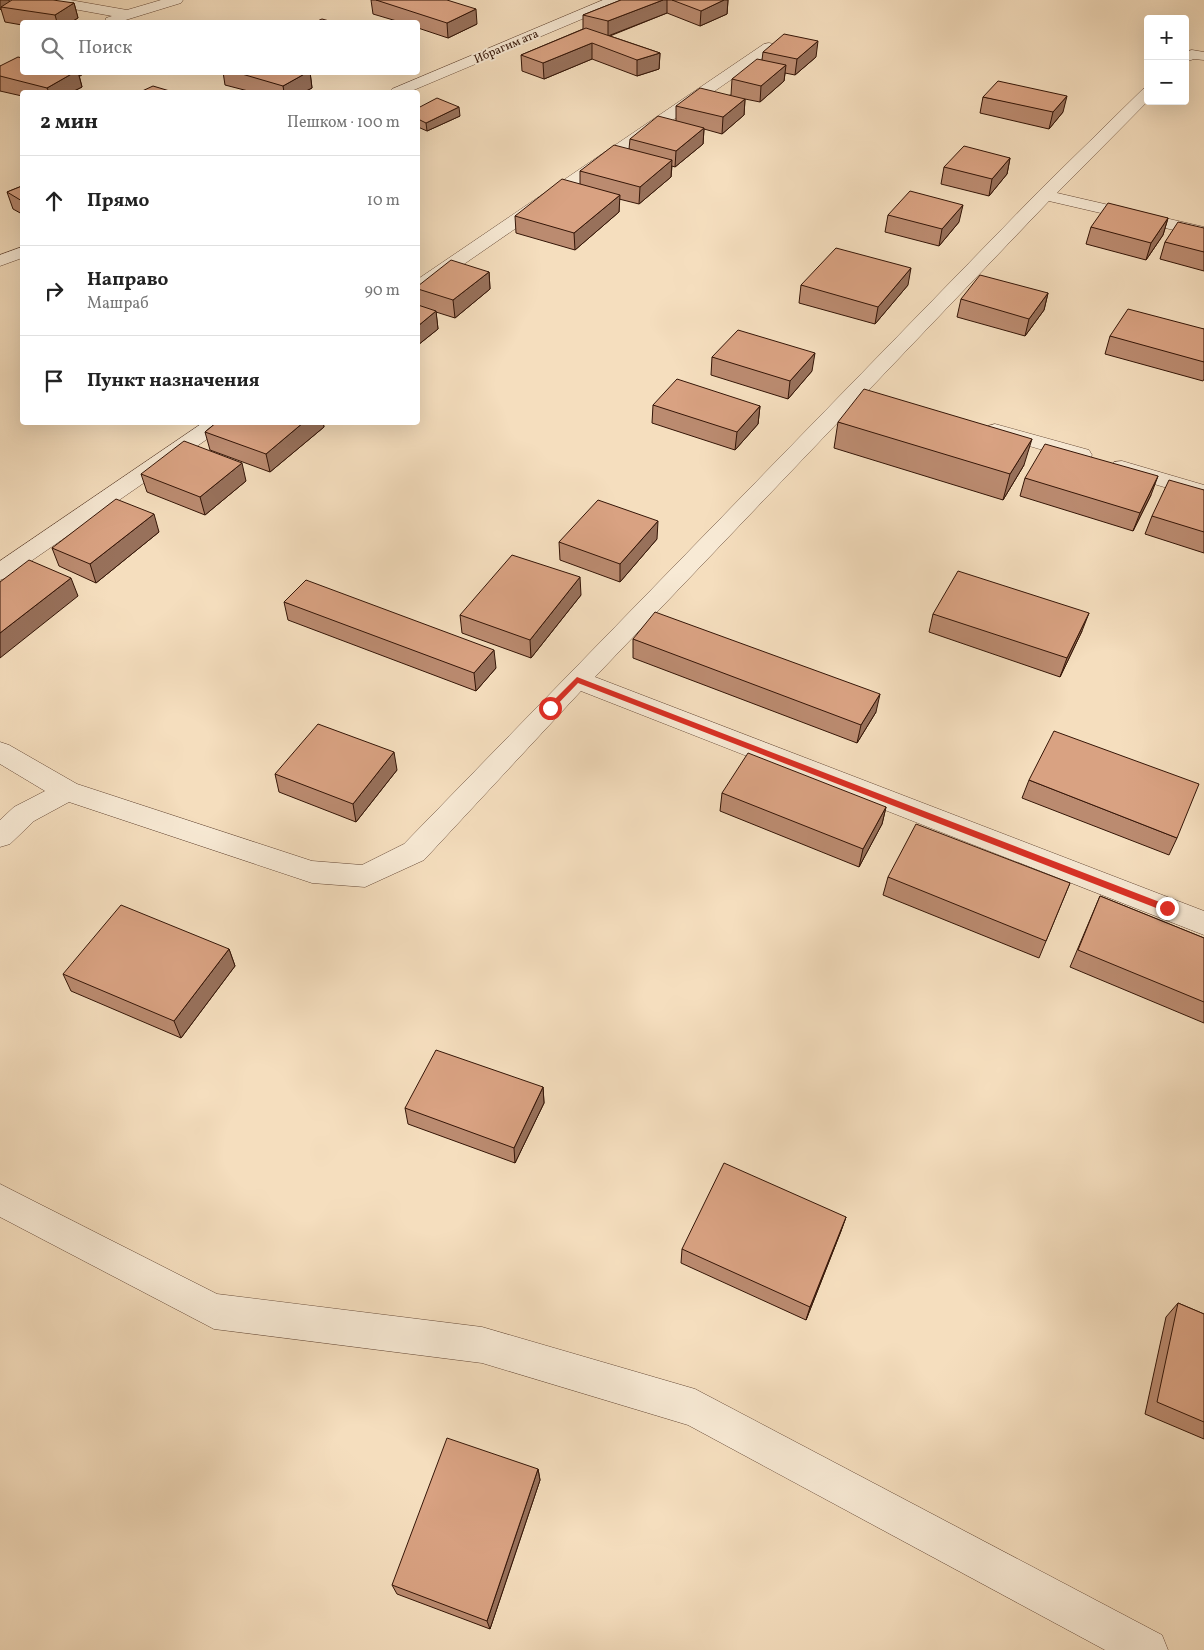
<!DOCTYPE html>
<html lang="ru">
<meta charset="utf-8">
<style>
body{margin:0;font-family:Vollkorn,serif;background:#f6f6f6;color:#222}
.controls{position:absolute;right:15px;top:15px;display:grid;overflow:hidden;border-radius:5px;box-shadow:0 5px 20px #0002}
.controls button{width:45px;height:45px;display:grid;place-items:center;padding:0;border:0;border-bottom:1px solid #e0e0e0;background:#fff;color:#222;font:25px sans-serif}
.stop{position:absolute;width:15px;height:15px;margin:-11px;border:4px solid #d93025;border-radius:50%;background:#fff}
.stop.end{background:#d93025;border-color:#fff;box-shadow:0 1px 5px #0008}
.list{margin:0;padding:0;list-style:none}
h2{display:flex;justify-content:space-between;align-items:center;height:65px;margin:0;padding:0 20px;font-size:21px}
h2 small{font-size:16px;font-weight:400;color:#767676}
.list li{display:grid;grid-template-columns:32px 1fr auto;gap:15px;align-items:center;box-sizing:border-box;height:90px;padding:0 20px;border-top:1px solid #e0e0e0}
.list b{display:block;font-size:19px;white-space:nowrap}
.list p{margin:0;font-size:16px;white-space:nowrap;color:#767676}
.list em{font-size:16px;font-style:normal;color:#767676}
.icon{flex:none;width:28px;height:28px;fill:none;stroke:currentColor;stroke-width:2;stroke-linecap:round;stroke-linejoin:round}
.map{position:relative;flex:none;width:1204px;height:1650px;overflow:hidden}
.search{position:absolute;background:#fff;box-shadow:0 5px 20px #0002;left:20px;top:20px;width:400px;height:55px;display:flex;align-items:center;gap:12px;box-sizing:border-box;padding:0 18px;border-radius:5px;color:#767676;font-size:19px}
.panel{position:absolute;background:#fff;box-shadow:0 5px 20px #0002;left:20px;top:90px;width:400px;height:335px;border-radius:5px}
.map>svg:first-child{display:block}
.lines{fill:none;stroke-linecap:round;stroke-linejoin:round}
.minor-casing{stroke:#644735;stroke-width:1}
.minor{fill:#f8ead5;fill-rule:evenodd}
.wall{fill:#bb8b70;stroke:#341507}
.shaded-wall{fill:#98715b;stroke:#341507}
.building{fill:#d9a282;stroke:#341507}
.route{fill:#d93025}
.labels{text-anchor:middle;stroke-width:4;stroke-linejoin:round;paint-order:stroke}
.far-street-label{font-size:12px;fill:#341507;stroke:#f8ead5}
</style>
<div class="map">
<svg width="1204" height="1650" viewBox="0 0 1204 1650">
<rect width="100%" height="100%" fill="#f5debe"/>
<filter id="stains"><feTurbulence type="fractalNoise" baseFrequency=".004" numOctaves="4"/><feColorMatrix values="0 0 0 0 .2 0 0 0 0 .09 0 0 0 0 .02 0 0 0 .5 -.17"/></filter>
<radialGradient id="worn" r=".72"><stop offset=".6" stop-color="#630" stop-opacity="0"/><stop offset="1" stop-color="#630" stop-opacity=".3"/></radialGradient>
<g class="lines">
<defs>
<g id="minor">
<polygon points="39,0 70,0 127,10 161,0 183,0 181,3 119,22 105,22 106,18 112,16 46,4"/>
<polygon points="603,0 622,0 620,3 409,92 389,92 392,89"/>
<polygon points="769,43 774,44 776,47 774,50 425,291 418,292 418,279 764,44"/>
<polygon points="1192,50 1204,52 1204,60 1194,59 1185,62 1185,52"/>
<polygon points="1148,87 1148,101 1057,193 1204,227 1204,237 1049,201 595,677 1204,911 1204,935 581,691 424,860 365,887 312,883 69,802 34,821 10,844 0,847 0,820 14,807 45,791 0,764 0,742 9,745 77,784 312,861 362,865 404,844 1039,191 1143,89"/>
<polygon points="22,247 22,258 0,266 0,255"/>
<polygon points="204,422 229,422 226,426 8,577 0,580 0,561"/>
<polygon points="995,424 1089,450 1092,455 1089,460 1081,461 988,434 985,430 988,426"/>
<polygon points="1122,461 1204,485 1204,499 1114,472 1111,467 1114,462"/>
<polygon points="0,1184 217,1294 482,1327 695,1389 1162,1635 1168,1650 1105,1650 688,1425 482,1363 214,1329 0,1217"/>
</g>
</defs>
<use href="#minor" class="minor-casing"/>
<use href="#minor" class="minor"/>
</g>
<g class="wall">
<polygon points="0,0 9,1 74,3 78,18 71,22 22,22 22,25 5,22 1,9 0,10"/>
<polygon points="371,0 447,0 477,24 448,38 418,28 418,22 400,22 373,14"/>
<polygon points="621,0 728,0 727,14 700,26 667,13 610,36 660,53 659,69 637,76 592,59 544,79 522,71 521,55 583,29 583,15"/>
<polygon points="763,52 816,57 795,75 785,73 784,81 760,102 745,99 744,115 722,134 704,129 703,144 675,167 672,166 671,177 639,204 619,199 619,212 575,250 516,233 515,216 580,185 580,171 629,149 630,139 676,121 676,106 731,95 732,79 762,60"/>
<polygon points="0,66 22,72 86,72 80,76 79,75 82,87 72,92 22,92 22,96 0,91"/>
<polygon points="223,72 310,72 312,88 304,92 252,92 225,85"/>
<polygon points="983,97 1063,112 1049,129 980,113"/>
<polygon points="418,108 460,116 427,131 418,127"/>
<polygon points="1010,158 1007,174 989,196 941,184 944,167"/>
<polygon points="22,186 22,214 13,209 7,192"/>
<polygon points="888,215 959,222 939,246 885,232"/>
<polygon points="1168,218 1163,235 1146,260 1086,244 1091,227"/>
<polygon points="1204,228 1204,271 1160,259 1165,242"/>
<polygon points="489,272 490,289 455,318 436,312 438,329 418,345 418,286"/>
<polygon points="801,285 908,285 875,324 799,303"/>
<polygon points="1048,293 1044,310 1025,336 957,317 961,299"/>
<polygon points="1204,329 1204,379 1203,381 1105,354 1110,336"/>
<polygon points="712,357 812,371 788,399 711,375"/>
<polygon points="653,405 760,406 758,424 735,450 652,423"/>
<polygon points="217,422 323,422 324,427 270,472 210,450 205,432"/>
<polygon points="838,422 1024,465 1003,500 834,448"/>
<polygon points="141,474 246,481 205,515 147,492"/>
<polygon points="1025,478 1151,495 1133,531 1020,496"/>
<polygon points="1204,490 1204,553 1145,534 1152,516"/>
<polygon points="159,532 96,583 59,566 52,548"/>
<polygon points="657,539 620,582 560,560 559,542"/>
<polygon points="581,595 531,658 462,633 460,615"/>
<polygon points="284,602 496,668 476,691 288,620"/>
<polygon points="933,614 1082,631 1060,677 929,632"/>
<polygon points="633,639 876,712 857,743 633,658"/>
<polygon points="397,770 356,822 279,792 275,774"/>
<polygon points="1029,780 1177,838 1169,855 1022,798"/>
<polygon points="722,793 886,807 882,824 859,867 720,811"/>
<polygon points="888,877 1070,883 1039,958 883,895"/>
<polygon points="1100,896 1204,938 1204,1023 1070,967"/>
<polygon points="229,949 235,966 181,1038 71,991 63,974"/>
<polygon points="543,1087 544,1103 515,1163 408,1124 405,1108"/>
<polygon points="846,1217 841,1231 806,1320 681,1263 682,1249"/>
<polygon points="1178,1303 1204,1314 1204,1439 1145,1414 1166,1317"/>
<polygon points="538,1469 540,1480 490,1629 397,1594 392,1585"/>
</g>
<g class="shaded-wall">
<polygon points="0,0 9,0 10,4 1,7 1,9 0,10"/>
<polygon points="663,0 667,0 667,13 608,36 608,21"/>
<polygon points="724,0 728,0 727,14 700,26 701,11"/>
<polygon points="74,3 78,18 71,22 57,22 55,15"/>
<polygon points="476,9 477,24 448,38 447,23"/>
<polygon points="818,41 816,57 795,75 797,59"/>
<polygon points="592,43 592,59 544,79 543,63"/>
<polygon points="660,53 659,69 637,76 637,60"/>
<polygon points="786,65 784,81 760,102 761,86"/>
<polygon points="75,72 78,72 82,87 72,92 49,92 47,88"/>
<polygon points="80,72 86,72 80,76"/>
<polygon points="308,72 310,72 312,88 304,92 284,92 283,86"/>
<polygon points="1067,96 1063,112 1049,129 1053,112"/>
<polygon points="745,99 744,115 722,134 723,117"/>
<polygon points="459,107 460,116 427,131 426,123"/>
<polygon points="704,128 703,144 675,167 676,151"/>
<polygon points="1010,158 1007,174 989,196 992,179"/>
<polygon points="672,160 671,177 639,204 640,187"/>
<polygon points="620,195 619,212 575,250 574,233"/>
<polygon points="963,205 959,222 939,246 942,229"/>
<polygon points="1168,218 1163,235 1146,260 1151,243"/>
<polygon points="911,268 908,285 875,324 878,307"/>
<polygon points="489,272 490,289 455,318 453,300"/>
<polygon points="1048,293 1044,310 1025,336 1029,319"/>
<polygon points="436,311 438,329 418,345 418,326"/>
<polygon points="815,353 812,371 788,399 790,381"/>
<polygon points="760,406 758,424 735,450 737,432"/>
<polygon points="304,422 323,422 324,427 270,472 266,454"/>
<polygon points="1032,439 1024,465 1003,500 1010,474"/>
<polygon points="242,463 246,481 205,515 200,497"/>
<polygon points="1158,476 1151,495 1133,531 1140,513"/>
<polygon points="154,514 159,532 96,583 90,564"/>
<polygon points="658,521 657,539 620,582 620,564"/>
<polygon points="580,577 581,595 531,658 530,640"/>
<polygon points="71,578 78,596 0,658 0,633"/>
<polygon points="1089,613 1082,631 1060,677 1067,658"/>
<polygon points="494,650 496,668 476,691 474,673"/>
<polygon points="880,694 876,712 857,743 861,725"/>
<polygon points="394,752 397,770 356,822 353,804"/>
<polygon points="886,807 882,824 859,867 863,849"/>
<polygon points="229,949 235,966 181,1038 174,1021"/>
<polygon points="543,1087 544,1103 515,1163 514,1148"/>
<polygon points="846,1217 841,1231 806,1320 810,1307"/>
<polygon points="538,1469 540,1480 490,1629 487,1621"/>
</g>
<g class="building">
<polygon points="12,0 53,0 74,3 55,15 1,7"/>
<polygon points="376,0 447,0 476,9 447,23"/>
<polygon points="621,0 663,0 608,21 583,15"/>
<polygon points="672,0 724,0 701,11"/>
<polygon points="322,19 333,22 315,22"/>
<polygon points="586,28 660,53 637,60 592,43 543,63 521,55"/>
<polygon points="784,34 818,41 797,59 763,52"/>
<polygon points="18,57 22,58 22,72 75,72 47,88 0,76 0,66"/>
<polygon points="757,59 786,65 761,86 732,79"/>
<polygon points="235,72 308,72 283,86"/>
<polygon points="998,81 1067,96 1053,112 983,97"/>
<polygon points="153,86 173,92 140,92"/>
<polygon points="700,88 745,99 723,117 676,106"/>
<polygon points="437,98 459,107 426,123 418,119 418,108"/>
<polygon points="658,116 704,128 676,151 630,139"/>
<polygon points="614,145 672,160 640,187 580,171"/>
<polygon points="964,146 1010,158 992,179 944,167"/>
<polygon points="562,179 620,195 574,233 515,216"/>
<polygon points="22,186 22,201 7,192"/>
<polygon points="910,191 963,205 942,229 888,215"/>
<polygon points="1108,203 1168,218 1151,243 1091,227"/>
<polygon points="1178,222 1204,228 1204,252 1165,242"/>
<polygon points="836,248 911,268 878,307 801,285"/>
<polygon points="451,260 489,272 453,300 418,289 418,286"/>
<polygon points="980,275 1048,293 1029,319 961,299"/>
<polygon points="418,305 436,311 418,326"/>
<polygon points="1128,309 1204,329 1204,362 1110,336"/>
<polygon points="738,330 815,353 790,381 712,357"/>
<polygon points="677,379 760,406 737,432 653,405"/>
<polygon points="864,389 1032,439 1010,474 838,422"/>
<polygon points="217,422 304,422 266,454 205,432"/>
<polygon points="184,441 242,463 200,497 141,474"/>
<polygon points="1045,444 1158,476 1140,513 1025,478"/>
<polygon points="1169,480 1204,490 1204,532 1152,516"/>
<polygon points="116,499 154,514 90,564 52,548"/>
<polygon points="598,500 658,521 620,564 559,542"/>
<polygon points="512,555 580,577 530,640 460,615"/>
<polygon points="29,560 71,578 0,633 0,582"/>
<polygon points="958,571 1089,613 1067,658 933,614"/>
<polygon points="306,580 494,650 474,673 284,602"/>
<polygon points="655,612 880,694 861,725 633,639"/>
<polygon points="318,724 394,752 353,804 275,774"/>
<polygon points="1054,731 1199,784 1177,838 1029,780"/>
<polygon points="748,753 886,807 863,849 722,793"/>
<polygon points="916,824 1070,883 1046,941 888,877"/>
<polygon points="1100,896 1204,938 1204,1002 1078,950"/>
<polygon points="121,905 229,949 174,1021 63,974"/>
<polygon points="436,1050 543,1087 514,1148 405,1108"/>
<polygon points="724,1163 846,1217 810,1307 682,1249"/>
<polygon points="1178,1303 1204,1314 1204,1422 1157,1402"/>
<polygon points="447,1438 538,1469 487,1621 392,1585"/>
</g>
<polygon class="route" points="577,677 1170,906 1171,908 1167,912 1164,911 578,683 552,710 547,710 547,707"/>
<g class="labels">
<g class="far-street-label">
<text transform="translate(506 46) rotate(-23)" y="4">Ибрагим ата</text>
</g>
</g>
<rect width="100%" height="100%" filter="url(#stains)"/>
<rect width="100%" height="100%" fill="url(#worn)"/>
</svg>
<div class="controls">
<button>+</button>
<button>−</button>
</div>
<div class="stop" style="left:550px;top:708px"></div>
<div class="stop end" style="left:1167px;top:908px"></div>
<div class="search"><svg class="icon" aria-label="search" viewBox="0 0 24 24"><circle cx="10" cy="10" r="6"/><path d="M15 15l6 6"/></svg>Поиск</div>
<section class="panel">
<h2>2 мин<small>Пешком · 100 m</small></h2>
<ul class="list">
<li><svg class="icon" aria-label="ahead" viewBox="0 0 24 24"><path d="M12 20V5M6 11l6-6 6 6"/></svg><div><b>Прямо</b></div><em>10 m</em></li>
<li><svg class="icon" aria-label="right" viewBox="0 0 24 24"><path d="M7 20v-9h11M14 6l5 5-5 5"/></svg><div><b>Направо</b><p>Машраб</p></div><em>90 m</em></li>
<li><svg class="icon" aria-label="arrive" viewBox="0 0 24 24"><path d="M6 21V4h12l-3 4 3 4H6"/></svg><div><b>Пункт назначения</b></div></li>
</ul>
</section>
</div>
